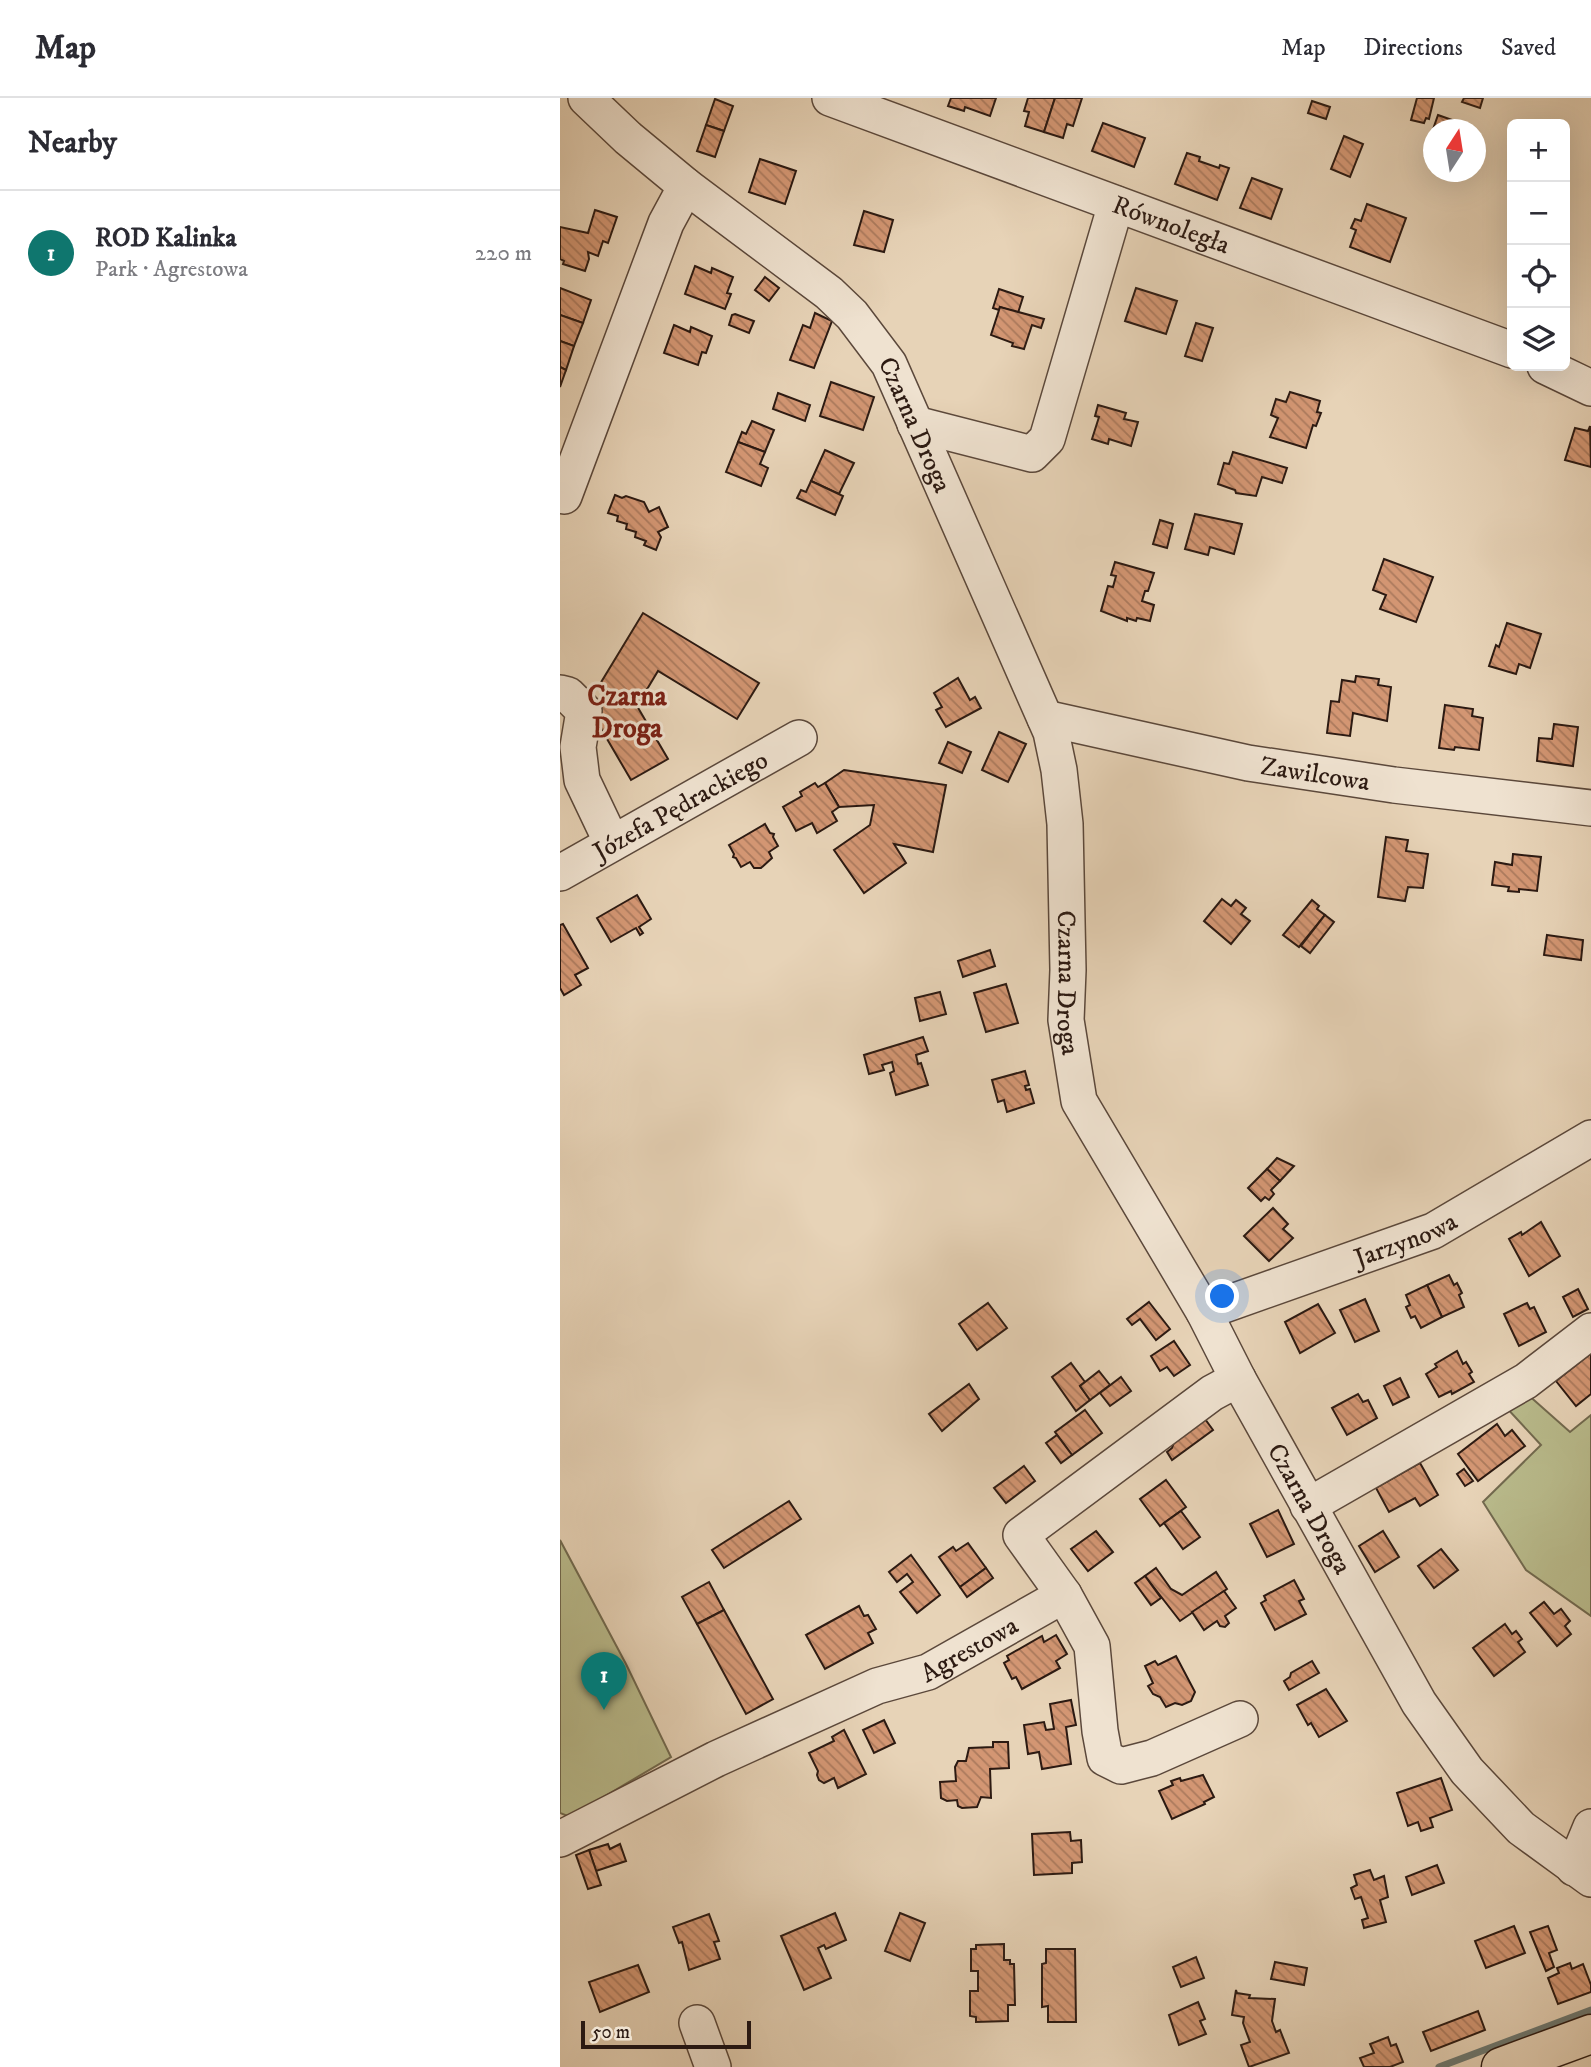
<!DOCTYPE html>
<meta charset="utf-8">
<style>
body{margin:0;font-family:"IM FELL DW Pica",serif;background:#f2f2f3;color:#2b2b33}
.controls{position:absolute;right:21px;top:21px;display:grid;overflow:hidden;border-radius:10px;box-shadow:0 7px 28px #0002}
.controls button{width:63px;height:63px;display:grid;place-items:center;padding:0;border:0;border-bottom:2px solid #e1e1e2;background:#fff;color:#2b2b33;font:35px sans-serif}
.compass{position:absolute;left:863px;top:21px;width:63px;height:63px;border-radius:50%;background:#fff;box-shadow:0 7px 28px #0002;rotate:12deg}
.scale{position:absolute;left:21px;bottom:18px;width:170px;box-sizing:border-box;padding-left:7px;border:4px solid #2c1a12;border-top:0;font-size:19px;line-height:24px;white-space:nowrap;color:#2c1a12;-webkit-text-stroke:5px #efe2d0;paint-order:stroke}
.you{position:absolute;left:663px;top:1199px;width:24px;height:24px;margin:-18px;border:5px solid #fff;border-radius:50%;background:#1a73e8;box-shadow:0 0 0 10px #1a73e833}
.badge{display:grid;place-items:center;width:46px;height:46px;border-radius:50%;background:#0f766e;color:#fff;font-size:23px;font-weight:700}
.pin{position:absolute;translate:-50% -58px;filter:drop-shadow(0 2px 4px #0008)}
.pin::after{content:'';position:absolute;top:37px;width:24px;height:21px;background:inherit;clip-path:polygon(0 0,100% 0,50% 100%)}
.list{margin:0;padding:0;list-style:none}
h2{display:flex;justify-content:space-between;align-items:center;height:91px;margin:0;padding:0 28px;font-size:30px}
h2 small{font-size:23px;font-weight:400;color:#7c7c81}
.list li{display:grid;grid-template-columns:46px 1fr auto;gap:21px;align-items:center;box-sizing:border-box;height:126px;padding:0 28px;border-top:2px solid #e1e1e2}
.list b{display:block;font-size:26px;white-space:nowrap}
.list p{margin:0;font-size:23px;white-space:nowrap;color:#7c7c81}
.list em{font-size:23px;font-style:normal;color:#7c7c81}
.icon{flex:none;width:38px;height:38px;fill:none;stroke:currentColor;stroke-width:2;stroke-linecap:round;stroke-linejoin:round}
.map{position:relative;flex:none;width:1031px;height:1969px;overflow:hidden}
header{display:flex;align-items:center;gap:42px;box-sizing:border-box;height:98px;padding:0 35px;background:#fff;border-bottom:2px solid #e1e1e2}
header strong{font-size:33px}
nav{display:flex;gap:38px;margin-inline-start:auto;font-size:24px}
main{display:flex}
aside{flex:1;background:#fff}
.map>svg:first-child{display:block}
.green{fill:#b9bb8c;stroke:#726a4f;stroke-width:2}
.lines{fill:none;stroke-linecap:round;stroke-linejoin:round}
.stream{stroke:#6c7871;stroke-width:7}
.building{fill:url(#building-back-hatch);stroke:#2c1a12;stroke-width:2}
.minor-casing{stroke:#5b483b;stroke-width:38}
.major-casing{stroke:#2c1a12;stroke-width:41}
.minor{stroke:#efe2d0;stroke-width:35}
.major{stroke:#e7d3b7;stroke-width:38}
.labels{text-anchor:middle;stroke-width:6;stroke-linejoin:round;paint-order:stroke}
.street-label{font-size:26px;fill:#2c1a12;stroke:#efe2d0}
.neighbourhood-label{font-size:28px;font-weight:bold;fill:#7a1f14;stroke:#efe2d0}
</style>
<header>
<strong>Map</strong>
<nav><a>Map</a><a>Directions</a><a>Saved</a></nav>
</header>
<main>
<aside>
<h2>Nearby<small></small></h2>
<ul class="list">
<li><span class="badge">1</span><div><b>ROD Kalinka</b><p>Park · Agrestowa</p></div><em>220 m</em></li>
</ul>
</aside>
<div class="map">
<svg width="1031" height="1969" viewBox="0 0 1031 1969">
<defs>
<pattern id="building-back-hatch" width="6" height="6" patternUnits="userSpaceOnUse" patternTransform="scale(1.75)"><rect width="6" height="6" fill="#d39673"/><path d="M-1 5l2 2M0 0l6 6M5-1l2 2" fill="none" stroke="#ab7a5d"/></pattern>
</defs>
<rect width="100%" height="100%" fill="#e7d3b7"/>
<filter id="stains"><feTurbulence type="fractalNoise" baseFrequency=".00286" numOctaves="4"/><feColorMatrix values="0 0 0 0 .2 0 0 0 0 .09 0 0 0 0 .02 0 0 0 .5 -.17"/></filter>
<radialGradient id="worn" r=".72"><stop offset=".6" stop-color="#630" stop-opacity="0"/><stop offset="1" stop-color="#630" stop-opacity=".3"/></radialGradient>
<g class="green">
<polygon points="966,1295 1010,1334 1031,1317 1031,1518 966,1472 923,1404 981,1347 944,1307"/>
<polygon points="0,1442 66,1566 111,1659 10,1719 0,1715"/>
</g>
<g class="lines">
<polyline class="stream" points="879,1969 1031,1912"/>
</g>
<g class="building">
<polygon points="391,0 436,0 430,18 405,9 404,13 388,8"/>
<polygon points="468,0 495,0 484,34 465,28 469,14 464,13"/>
<polygon points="495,0 522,0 513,28 507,26 503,40 484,34"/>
<polygon points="857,0 874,0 869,21 866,20 864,25 851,22"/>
<polygon points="904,0 923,0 920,10 902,4"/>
<polygon points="155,1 173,8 164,33 146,27"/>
<polygon points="752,3 770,9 766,21 748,15"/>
<polygon points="878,17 906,27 905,32 874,32 872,34"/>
<polygon points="543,25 585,40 574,69 532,53"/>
<polygon points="146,27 164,33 155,59 137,53"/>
<polygon points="784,38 803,46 790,79 771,71"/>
<polygon points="627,55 640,59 639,63 659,70 660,67 669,70 657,102 615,86"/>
<polygon points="200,61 236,73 225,106 189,94"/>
<polygon points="692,80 722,91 711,121 680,110"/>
<polygon points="807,106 846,120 830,164 790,149 796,132 791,130 795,121 801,123"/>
<polygon points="35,112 57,119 48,145 43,143 38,158 28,154 29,161 25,173 3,166 4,163 0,161 0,129 28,135"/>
<polygon points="304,113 333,122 324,154 294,147"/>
<polygon points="135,168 151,175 152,170 173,179 167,195 171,196 165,211 125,196"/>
<polygon points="205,179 219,190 209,203 195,192"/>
<polygon points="0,190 31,202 23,225 0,217"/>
<polygon points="576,190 617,203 606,236 565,223"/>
<polygon points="439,191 463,199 458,215 440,209 439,212 433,210"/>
<polygon points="440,209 484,221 481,230 472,227 464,251 452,248 453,245 431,237"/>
<polygon points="255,215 272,223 254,270 230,262 243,227 250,230"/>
<polygon points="175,216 194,223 189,235 169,227 172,217"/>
<polygon points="0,217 23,225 14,248 0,243"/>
<polygon points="636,225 653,230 642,263 625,258"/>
<polygon points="114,227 130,234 131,229 152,238 146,255 142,254 138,267 104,255"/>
<polygon points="0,243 14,248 6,272 0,269"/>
<polygon points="0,269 6,272 0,289"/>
<polygon points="271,284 314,299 303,332 260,318"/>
<polygon points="730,294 760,303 757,314 761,315 756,328 753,327 746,350 710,339 718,320 711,317 716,301 726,304"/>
<polygon points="218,295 250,307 245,323 213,311"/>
<polygon points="538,307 566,315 564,321 578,324 571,348 549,341 548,346 532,341 539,319 535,318"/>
<polygon points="192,323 214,332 205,354 178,344 182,334 186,336"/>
<polygon points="1030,328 1031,369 1005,362 1015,330 1028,333"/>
<polygon points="178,344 205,354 200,366 208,370 201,388 166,374"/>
<polygon points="265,352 294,365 279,396 251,383"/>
<polygon points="673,354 727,370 722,385 702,379 696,398 676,395 675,392 658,386 664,365 669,366"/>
<polygon points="251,383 283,398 275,417 237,400 241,392 246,394"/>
<polygon points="55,397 62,400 66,398 84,404 89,414 99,409 108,429 98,434 101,439 96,452 84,447 86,443 75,439 76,434 66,431 67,426 57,423 58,418 48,415"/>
<polygon points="635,416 682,426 674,456 650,449 648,457 625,451"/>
<polygon points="600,422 613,426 607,450 593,446"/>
<polygon points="824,461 873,479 856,524 820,511 826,497 813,492"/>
<polygon points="555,464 594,475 588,493 585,493 582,503 594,507 590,523 577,520 576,523 567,520 567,523 541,513 548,488 553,489 556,478 551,477"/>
<polygon points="83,515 199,585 177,621 98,573 77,608 108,661 71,682 29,610 47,599 51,593 40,586"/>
<polygon points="947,525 981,536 970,570 959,566 956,576 929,568 936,547 939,549"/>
<polygon points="796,578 819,581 818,587 831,589 827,623 793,615 790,638 767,635 771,603 779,604 782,582 795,584"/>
<polygon points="398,580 410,602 415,599 421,610 386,629 376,612 382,609 374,595"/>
<polygon points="885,607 913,611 912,618 923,620 919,652 895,649 894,652 879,650"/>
<polygon points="994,626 1018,629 1013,668 977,663 979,640 992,641"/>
<polygon points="439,634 466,646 448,684 422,672"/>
<polygon points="388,644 411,654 402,675 379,665"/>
<polygon points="284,672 386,687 373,754 334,746 346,765 304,795 274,752 310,727 314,707 279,709 265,685"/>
<polygon points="255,685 258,689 265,685 279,709 272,714 277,723 257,735 252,725 236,733 223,709 242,698 240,694"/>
<polygon points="205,726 210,735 214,736 213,739 218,748 209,754 212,760 201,770 194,770 190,764 181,769 176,760 173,759 174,756 169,747"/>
<polygon points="826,739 848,742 846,753 868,756 863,790 848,789 845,803 818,799"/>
<polygon points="953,756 981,759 977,793 959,791 959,794 948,793 949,789 932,787 935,764 952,767"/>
<polygon points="77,797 91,821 79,829 83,835 80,837 76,830 51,844 37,820"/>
<polygon points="662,801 671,808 676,802 686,810 681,816 690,823 671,846 644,823"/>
<polygon points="752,802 759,808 757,811 765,817 739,849 723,837"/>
<polygon points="765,817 774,824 750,855 741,848"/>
<polygon points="3,826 28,870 15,877 21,887 4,897 0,890 0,827"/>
<polygon points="987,837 1023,842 1021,862 984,857"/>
<polygon points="430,852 435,868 403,879 398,863"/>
<polygon points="446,886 458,925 426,934 414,895"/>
<polygon points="380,894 386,916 360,923 355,900"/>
<polygon points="363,939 368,953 356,957 358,966 361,965 368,987 336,997 330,975 334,973 332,964 322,967 324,972 309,976 304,957"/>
<polygon points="465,973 469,987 465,988 466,992 470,991 474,1005 447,1014 444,1002 438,1004 432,982"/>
<polygon points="717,1060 734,1068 720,1083 707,1071"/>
<polygon points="707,1071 720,1083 711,1092 714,1096 709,1102 705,1099 701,1103 688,1090"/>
<polygon points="713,1110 728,1126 723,1131 733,1140 709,1163 684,1138"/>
<polygon points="981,1124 1000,1158 969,1178 949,1141 961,1134 962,1137"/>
<polygon points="889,1177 894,1187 897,1185 902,1195 899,1197 904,1209 882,1219 867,1187"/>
<polygon points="867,1187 882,1219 861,1230 855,1218 851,1220 846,1209 850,1207 846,1197"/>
<polygon points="1018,1191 1028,1211 1013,1219 1003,1199"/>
<polygon points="805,1201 819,1233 795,1244 780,1212"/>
<polygon points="589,1204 610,1231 596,1242 580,1221 572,1227 567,1221"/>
<polygon points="428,1205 447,1230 417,1252 399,1226"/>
<polygon points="967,1205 970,1211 974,1209 986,1234 959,1248 944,1216"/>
<polygon points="758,1206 775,1235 740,1255 725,1224"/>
<polygon points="614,1243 630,1267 614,1278 607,1269 600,1273 591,1258"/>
<polygon points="897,1253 903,1266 906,1264 912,1274 909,1276 914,1284 892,1296 891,1293 879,1299 866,1276 877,1269 875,1266"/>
<polygon points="1031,1255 1031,1296 1016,1308 996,1283"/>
<polygon points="511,1265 525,1284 520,1288 530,1302 516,1313 492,1279"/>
<polygon points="539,1273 550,1287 530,1302 520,1288"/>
<polygon points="561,1279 571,1293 550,1308 540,1295"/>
<polygon points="840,1280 849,1299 833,1307 824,1288"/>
<polygon points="409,1286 419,1301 382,1333 369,1316"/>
<polygon points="798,1296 803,1304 808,1302 817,1320 787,1337 772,1310"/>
<polygon points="525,1312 542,1335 512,1357 495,1334"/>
<polygon points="645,1321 653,1332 612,1362 607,1354 612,1350 615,1341"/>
<polygon points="937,1326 945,1338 952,1332 965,1348 918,1383 898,1356"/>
<polygon points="497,1337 512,1357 501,1365 486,1345"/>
<polygon points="860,1365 878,1397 860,1408 855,1400 829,1414 816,1390"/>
<polygon points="464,1368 475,1383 446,1405 434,1390"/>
<polygon points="904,1371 913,1383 905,1388 897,1376"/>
<polygon points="606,1382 626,1409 600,1428 580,1401"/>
<polygon points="229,1403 241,1421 164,1470 152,1452"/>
<polygon points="718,1412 734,1446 707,1459 690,1426"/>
<polygon points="621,1413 640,1439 623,1451 604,1425"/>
<polygon points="536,1433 553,1454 528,1473 511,1451"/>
<polygon points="823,1433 839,1459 815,1474 799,1448"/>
<polygon points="408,1445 426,1470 400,1489 379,1459 393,1449 396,1453"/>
<polygon points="881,1451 898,1472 874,1490 858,1468"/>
<polygon points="351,1457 380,1497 357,1515 340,1494 353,1484 347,1476 337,1484 329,1474"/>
<polygon points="426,1470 433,1480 407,1499 400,1489"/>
<polygon points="596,1470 611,1491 622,1497 656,1474 667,1491 620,1523 585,1478"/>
<polygon points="585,1478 601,1500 591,1507 575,1485"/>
<polygon points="734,1482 744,1501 739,1503 746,1516 715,1532 701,1505 706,1502 704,1498"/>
<polygon points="149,1484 164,1512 137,1526 122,1499"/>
<polygon points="664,1493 676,1510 665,1518 669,1525 665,1529 660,1528 657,1523 644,1532 632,1514"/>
<polygon points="984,1504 994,1516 1001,1511 1010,1523 1005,1528 1011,1536 997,1548 970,1515"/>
<polygon points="299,1508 304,1518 308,1517 316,1531 308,1535 313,1545 265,1571 246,1537"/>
<polygon points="164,1512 213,1601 186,1616 137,1526"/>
<polygon points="945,1526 952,1536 956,1533 962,1541 958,1544 965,1554 934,1578 913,1550"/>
<polygon points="496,1537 507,1556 496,1563 500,1570 462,1591 456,1579 452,1581 444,1565 449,1562 447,1558 482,1538 484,1544"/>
<polygon points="616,1558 635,1594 631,1603 622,1607 615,1605 606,1609 600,1599 593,1596 588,1588 593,1585 585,1568 595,1563 598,1567"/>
<polygon points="752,1563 759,1575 729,1592 724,1583 730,1579 731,1575"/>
<polygon points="766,1591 787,1623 759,1639 751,1625 748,1627 737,1607"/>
<polygon points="511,1602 516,1627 506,1629 511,1666 482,1671 479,1654 468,1656 464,1627 484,1624 486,1632 494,1631 490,1606"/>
<polygon points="324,1622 335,1645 314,1655 303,1632"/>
<polygon points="284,1632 306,1676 278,1690 274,1680 264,1685 259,1682 257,1677 258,1673 249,1655 274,1643 272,1639"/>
<polygon points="433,1644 448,1644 449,1670 430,1671 431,1700 421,1699 417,1709 402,1710 398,1708 397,1702 387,1703 381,1700 380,1684 396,1683 395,1669 398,1663 406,1663 409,1650 433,1649"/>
<polygon points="643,1677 654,1699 644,1704 645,1706 612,1721 599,1693 613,1687 611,1683 620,1680 621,1683"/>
<polygon points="881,1680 892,1712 870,1720 873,1729 861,1733 858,1724 848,1728 837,1695"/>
<polygon points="510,1734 511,1743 521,1742 522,1764 512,1765 512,1775 474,1777 472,1736"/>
<polygon points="48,1746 50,1751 60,1746 66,1763 36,1773 29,1752"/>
<polygon points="29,1752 41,1787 28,1791 16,1757"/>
<polygon points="877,1767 884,1785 852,1797 846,1779"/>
<polygon points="810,1772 814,1782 824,1778 828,1799 820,1802 826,1824 804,1830 802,1822 808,1820 801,1799 795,1801 791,1790 797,1787 794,1777"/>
<polygon points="275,1815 286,1842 266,1851 264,1847 258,1850 271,1880 244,1892 221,1838"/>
<polygon points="340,1815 365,1825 350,1863 325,1853"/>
<polygon points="149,1816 159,1843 154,1844 160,1861 129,1872 122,1844 119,1845 113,1829"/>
<polygon points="954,1828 965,1855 926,1870 915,1843"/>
<polygon points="988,1828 997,1852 989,1855 994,1869 986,1873 970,1834"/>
<polygon points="444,1846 444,1862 450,1862 450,1866 454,1866 455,1907 448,1907 448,1923 416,1924 416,1919 410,1918 410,1893 418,1893 418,1873 411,1873 411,1851 416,1851 416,1847"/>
<polygon points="486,1851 515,1851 516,1924 488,1924 488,1908 482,1909 482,1866 486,1865"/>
<polygon points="636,1859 644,1880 621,1889 613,1869"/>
<polygon points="715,1864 747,1870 744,1887 711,1881"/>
<polygon points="1010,1865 1012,1871 1023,1866 1031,1887 1031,1894 998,1906 988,1880 999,1875 997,1870"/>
<polygon points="78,1867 89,1894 40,1914 29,1884"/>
<polygon points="676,1892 677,1895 690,1897 689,1900 715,1901 712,1923 716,1934 720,1932 729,1955 689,1969 681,1947 690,1944 683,1925 684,1919 672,1917"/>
<polygon points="638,1904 645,1921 640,1923 646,1936 619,1947 609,1917"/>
<polygon points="918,1913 925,1932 871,1953 863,1934"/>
<polygon points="828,1939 831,1948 836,1946 843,1964 830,1969 804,1969 800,1960 814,1955 810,1946"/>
</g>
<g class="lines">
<defs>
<g id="minor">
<path id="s1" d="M26 0 68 40 126 88 269 195 292 217 329 266 491 634 499 672 505 726 508 872 506 922 519 1003 644 1214 678 1281 859 1605 907 1673 961 1730 1031 1781"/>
<path id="s2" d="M270 0 952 252"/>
<polyline points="985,268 1031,290"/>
<polyline points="355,326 472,356 487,341 556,106"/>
<polyline points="4,398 106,125 126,88"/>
<polyline points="0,595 8,597 24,613 18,649 22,682 52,745"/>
<path id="s3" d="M485 620 688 665 834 687 1031 710"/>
<path id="s4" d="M0 775 239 640"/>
<path id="s5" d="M644 1214 873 1133 1031 1040"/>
<polyline points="748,1408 966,1283 1031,1233"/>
<polyline points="504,1497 532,1548 540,1633 545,1660 561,1668 592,1660 680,1621"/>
<path id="s6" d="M0 1741 156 1661 317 1588 368 1574 504 1497 461 1437 652 1295 678 1281"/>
<polyline points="1014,1770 1031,1729"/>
<polyline points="137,1925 153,1969"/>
</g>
<polyline id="major" points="941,1969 1031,1936"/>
</defs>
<use href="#minor" class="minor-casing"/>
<use href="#major" class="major-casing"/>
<use href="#minor" class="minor"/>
<use href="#major" class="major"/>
</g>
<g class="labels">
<g class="street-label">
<text dy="9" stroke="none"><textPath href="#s2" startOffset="364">Równoległa</textPath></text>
<text dy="9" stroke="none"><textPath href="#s1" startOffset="471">Czarna Droga</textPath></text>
<text dy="9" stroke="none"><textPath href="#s3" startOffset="276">Zawilcowa</textPath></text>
<text dy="9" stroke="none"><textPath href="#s4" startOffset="138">Józefa Pędrackiego</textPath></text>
<text dy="9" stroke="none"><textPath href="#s1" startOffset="1059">Czarna Droga</textPath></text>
<text dy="9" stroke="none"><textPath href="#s5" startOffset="214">Jarzynowa</textPath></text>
<text dy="9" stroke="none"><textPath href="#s1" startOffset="1647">Czarna Droga</textPath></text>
<text dy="9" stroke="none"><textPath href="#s6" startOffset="452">Agrestowa</textPath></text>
</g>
<g class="neighbourhood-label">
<text x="67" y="607">Czarna<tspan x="67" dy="32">Droga</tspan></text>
</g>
</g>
<rect width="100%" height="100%" filter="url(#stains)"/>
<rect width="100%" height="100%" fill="url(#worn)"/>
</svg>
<div class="controls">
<button>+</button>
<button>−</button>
<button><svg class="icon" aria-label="locate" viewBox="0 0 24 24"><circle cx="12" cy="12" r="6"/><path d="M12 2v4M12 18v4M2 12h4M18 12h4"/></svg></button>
<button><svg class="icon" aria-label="layers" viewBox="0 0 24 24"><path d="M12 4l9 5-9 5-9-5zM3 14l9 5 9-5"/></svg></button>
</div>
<svg class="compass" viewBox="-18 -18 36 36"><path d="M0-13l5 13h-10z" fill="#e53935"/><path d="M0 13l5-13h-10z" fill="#7c7c81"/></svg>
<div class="scale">50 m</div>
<div class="you"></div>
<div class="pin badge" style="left:44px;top:1612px">1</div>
</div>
</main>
